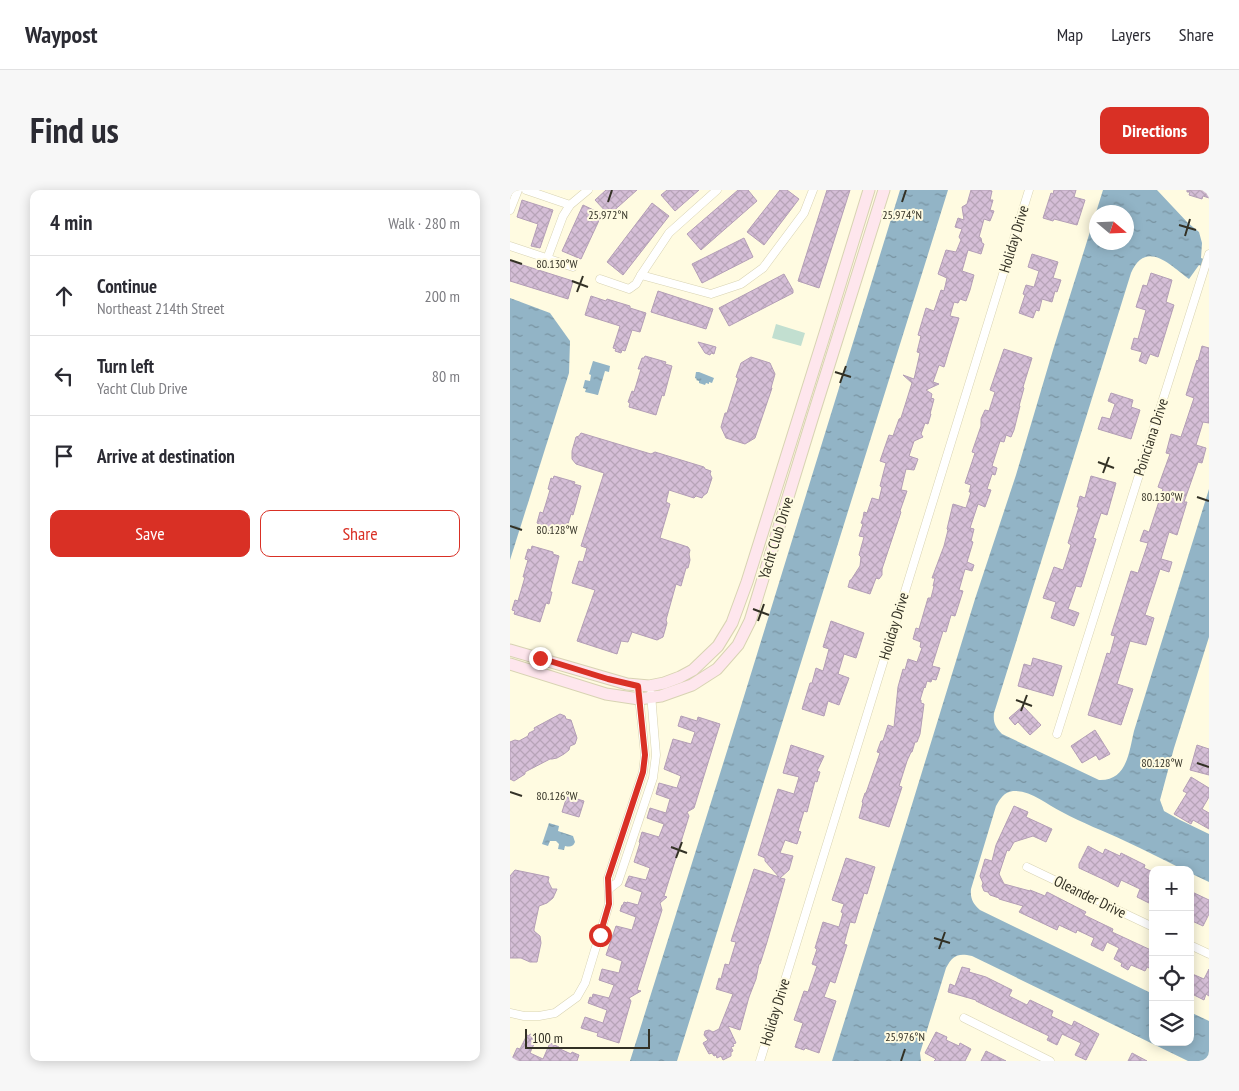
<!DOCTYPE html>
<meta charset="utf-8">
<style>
body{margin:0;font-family:"PT Sans Narrow",sans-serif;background:#f7f7f7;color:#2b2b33}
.controls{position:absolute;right:15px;bottom:15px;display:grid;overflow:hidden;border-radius:10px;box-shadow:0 2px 12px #0003}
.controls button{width:45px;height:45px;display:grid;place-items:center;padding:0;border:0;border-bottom:1px solid #e1e1e2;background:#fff;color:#2b2b33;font:25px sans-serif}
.compass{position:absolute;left:579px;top:15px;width:45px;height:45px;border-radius:50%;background:#fff;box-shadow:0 2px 12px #0003;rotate:109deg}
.scale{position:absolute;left:15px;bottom:12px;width:125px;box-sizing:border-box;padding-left:5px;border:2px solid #333125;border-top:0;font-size:14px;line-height:18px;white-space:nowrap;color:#333125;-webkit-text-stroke:4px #fffbe1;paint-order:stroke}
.stop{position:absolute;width:15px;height:15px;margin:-11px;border:4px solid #d93025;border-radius:50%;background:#fff}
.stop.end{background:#d93025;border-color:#fff;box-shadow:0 1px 5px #0008}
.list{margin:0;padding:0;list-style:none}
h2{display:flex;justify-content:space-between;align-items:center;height:65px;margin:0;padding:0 20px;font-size:21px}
h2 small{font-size:16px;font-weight:400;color:#7c7c81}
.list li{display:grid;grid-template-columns:32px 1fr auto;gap:15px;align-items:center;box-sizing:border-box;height:80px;padding:0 20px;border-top:1px solid #e1e1e2}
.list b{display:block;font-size:19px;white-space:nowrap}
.list p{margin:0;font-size:16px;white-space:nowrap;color:#7c7c81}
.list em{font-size:16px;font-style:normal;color:#7c7c81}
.actions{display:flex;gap:10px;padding:15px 20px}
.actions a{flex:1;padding:11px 0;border:1px solid #d93025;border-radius:10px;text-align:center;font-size:18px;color:#d93025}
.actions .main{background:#d93025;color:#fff}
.icon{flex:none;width:28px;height:28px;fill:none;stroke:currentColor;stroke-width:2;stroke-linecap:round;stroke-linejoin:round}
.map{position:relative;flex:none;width:699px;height:871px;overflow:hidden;border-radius:10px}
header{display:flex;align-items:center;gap:30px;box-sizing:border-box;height:70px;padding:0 25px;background:#fff;border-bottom:1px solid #e1e1e2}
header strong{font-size:24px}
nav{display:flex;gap:28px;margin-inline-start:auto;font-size:18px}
.intro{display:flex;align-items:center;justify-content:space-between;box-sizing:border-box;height:120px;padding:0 30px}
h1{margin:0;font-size:35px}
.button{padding:12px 22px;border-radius:10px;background:#d93025;color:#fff;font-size:18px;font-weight:700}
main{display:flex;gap:30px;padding:0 30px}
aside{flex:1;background:#fff;border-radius:10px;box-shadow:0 2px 12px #0003}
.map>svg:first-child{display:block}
.grass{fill:#c2dfd0}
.water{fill:url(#water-ripples);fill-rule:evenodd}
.building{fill:url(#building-cross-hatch);stroke:#b39eb6}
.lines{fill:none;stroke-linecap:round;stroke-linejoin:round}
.street-casing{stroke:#d8d3b3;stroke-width:9}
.secondary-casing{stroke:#d8d3b3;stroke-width:13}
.street{stroke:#fff;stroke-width:8}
.secondary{stroke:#fee6ed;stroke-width:11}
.route{stroke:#d93025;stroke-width:6}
.ticks{fill:none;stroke:#333125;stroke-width:2}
.labels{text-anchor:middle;stroke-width:4;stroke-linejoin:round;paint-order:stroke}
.street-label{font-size:15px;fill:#333125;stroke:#fffbe1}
.ticks-label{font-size:12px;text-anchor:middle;fill:#333125;stroke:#fffbe1;stroke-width:4;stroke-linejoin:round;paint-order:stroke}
</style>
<header>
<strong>Waypost</strong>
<nav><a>Map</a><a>Layers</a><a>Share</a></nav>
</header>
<div class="intro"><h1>Find us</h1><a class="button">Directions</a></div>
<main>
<aside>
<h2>4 min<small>Walk · 280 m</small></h2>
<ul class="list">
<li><svg class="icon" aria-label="ahead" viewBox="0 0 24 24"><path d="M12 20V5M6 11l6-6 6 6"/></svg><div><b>Continue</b><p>Northeast 214th Street</p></div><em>200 m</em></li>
<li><svg class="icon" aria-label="left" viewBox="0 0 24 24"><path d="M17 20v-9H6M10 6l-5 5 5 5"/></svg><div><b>Turn left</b><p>Yacht Club Drive</p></div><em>80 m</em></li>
<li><svg class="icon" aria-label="arrive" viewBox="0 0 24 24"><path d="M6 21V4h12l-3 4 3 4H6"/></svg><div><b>Arrive at destination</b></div></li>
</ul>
<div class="actions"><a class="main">Save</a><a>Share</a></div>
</aside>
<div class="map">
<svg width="699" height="871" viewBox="0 0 699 871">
<defs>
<pattern id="water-ripples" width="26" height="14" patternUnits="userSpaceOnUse" patternTransform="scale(1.25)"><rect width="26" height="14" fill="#92b4c6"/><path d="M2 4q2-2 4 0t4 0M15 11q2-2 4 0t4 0" fill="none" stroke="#7893a1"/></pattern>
<pattern id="building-cross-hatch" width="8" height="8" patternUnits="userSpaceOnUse" patternTransform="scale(1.25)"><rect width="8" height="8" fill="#d5bed7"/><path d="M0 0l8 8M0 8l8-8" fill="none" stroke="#b7a4b8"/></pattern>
</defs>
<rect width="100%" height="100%" fill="#fffbe1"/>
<polygon class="grass" points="266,134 295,143 291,156 262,148"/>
<g class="water">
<polygon points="390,0 438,0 167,871 120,871 223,542"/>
<path d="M593 0H647L678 33 689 42 692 53 691 68 699 71V79L689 75 679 89C660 75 636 49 621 83L484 523C483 532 485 537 492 544L589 590C617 591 619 562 624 541L699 299V447L664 558 650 610 654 621 670 630 699 644V692L680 683V680H674C654 670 635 660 615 651 594 641 572 633 552 622 536 614 521 600 503 601 494 602 490 609 486 616L461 699C460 708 463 714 470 720L643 804V852H680V822L699 831V871H678L462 766C448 763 443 765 436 778L410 863 411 871H322L396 634 465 409 506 285 543 160ZM586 22H616V52H586Z"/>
<polygon points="0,108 40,123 60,151 59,183 0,370"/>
<polygon points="83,171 100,176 99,182 95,181 88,205 75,202 76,199 73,198 75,190 80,191 81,185 79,184"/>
<polygon points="186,182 189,182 204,188 202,193 199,192 199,194 196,193 195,195 189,193 189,191 186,190 187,189 185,188"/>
<path d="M39 633 49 636 48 641 63 646 65 652C63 657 60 657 55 656L54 660 48 659 49 654 46 651H40L38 656 32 654Z"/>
</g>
<g class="building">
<polygon points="96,0 127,0 99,25 85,10"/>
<polygon points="157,0 189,0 165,21 151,5"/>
<polygon points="228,0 238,0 247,11 191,60 177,44"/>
<polygon points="270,0 277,0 289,9 254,55 237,42"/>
<polygon points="317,0 340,0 309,98 288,91"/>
<polygon points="461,0 478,0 482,1 480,10 483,10 480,20 484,21 480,31 474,29 469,47 471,48 472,53 474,54 471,64 458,60 452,81 464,85 460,100 456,111 450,109 448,113 444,112 440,126 449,128 440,157 434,177 429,175 423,192 429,194 416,200 422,204 421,208 424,209 420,224 421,224 418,234 415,233 411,244 413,247 404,251 399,266 408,269 404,280 396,279 391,300 397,301 390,321 391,322 372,379 372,385 369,389 366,388 360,404 338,397 340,390 341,390 350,376 351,367 349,365 354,347 349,346 353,334 351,333 353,328 354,322 357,323 362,308 369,310 372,297 370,296 376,273 370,271 379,245 383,246 389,229 391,228 402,193 393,185 404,189 410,163 407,162 411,146 408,145 416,118 424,121 431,100 434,101 437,88 428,84 436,60 446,62 451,50 449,47 452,39 445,37 448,28 454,30 452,17 457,14"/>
<polygon points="544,0 566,0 564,7 575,10 567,35 544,29 543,31 533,28 541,3 543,4"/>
<polygon points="677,0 699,0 699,8 693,6 692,9 679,5 680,2 677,2"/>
<polygon points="12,10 43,20 30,58 21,56 28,34 7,27"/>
<polygon points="142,13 159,26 113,85 97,72"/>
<polygon points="73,15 92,24 71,69 52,61"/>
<polygon points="234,48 243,67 192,93 182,74"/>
<polygon points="522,64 548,72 543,88 551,90 547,102 545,101 542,112 532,109 529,121 526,120 523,128 509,123 515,105 513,104 516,95 524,97 529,81 518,77"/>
<polygon points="0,71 63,91 58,109 0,91"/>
<polygon points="641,83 662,90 656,112 664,115 648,167 640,164 636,174 629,171 632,162 621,159 624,148 628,149 636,120 626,117 633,95 637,96"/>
<polygon points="274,84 283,100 283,103 219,136 209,118"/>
<polygon points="148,101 203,119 196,139 141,122"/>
<polygon points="81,106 96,111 97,109 120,116 120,118 136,123 130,142 122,140 115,161 112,160 111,163 105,161 106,159 103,158 110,136 75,125"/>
<polygon points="188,152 206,157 204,164 201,163 200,165 195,163"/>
<polygon points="692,156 699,158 699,233 693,232 686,255 696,258 692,273 688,272 674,312 677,312 667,345 659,342 651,369 662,372 659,382 650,379 635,425 644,428 636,455 620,451 607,494 623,499 611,535 578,525 597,463 600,464 605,446 601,445 621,381 628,383 638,353 630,351 634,340 639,342 653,299 648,297 660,264 656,263 661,244 671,247 684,208 676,205 687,170 688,171"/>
<polygon points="494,159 522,168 513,197 514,198 509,216 510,216 504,240 501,247 496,245 494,252 490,251 482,276 487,278 485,285 482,284 477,299 481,300 475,317 468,314 460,338 464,339 461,351 463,352 457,372 464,375 462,381 455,379 449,400 453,401 445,426 441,425 436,442 433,441 422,476 430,478 426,490 422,489 421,492 417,491 415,498 414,497 410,510 411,510 411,513 414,514 410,544 407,552 405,552 402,562 401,562 397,571 389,596 392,597 379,637 349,628 353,613 352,612 355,603 356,603 370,563 367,562 371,551 373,551 378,535 384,537 388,497 393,479 395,480 398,469 407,472 412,458 410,457 411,452 403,449 406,438 409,439 418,408 421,408 424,396 423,396 425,388 422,388 434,356 438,340 437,339 443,314 456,318 461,302 459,302 461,295 455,293 465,263 462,262 471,236 471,229 475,220 479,221 485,202 480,200"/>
<polygon points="135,166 156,172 155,174 162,176 154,206 152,205 146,225 119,217 120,213 118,212 122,201 124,202 131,179 128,179 132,168 134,168"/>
<polygon points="241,167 260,173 265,184 261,198 262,198 245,248 235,254 216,248 211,237 215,223 217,223 228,188 226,187 231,173"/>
<polygon points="601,203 623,210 621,217 630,220 621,249 588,239 592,227 600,229 605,214 598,211"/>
<polygon points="71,243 141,264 145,262 194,277 195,279 201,281 200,284 202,288 197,303 193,306 192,308 186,306 184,308 159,300 156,312 160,314 150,348 178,357 180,360 179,364 180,370 178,378 176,378 171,396 166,394 156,430 157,433 153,447 147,450 122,442 118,452 111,451 107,464 67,451 85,400 62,393 69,371 73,372 77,358 71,356 94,283 66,274 62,269 62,261 66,247 69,246"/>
<polygon points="44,286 65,292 64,294 71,296 63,325 61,324 55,344 49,342 49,344 28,337 29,334 27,333 30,322 33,323 40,300 38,299 41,288 43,289"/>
<polygon points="581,286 606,293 597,325 591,323 583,348 586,349 571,397 566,396 558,419 569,423 564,436 541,428 546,412 533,408 544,377 553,380 561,355 558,353 569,317 567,317 570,306 575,308"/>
<polygon points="22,356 43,362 43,364 49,366 40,402 42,402 39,414 36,413 30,432 4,424 5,421 2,420 5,410 8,411 15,387 13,387 18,370 15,369 18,359 21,360"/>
<polygon points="321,431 354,443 346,468 334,464 328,484 339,488 329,515 318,511 314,526 292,519 300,493 302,493 306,478 313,481 319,459 313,457"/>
<polygon points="523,468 552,476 543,506 508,496 514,474 521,476"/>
<polygon points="513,516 531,535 520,545 508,532 505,535 499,528"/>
<polygon points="50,524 55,526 56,529 61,530 67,548 65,554 60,556 59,560 54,564 47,568 42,569 40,569 15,582 15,584 4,591 0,589 0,552 5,550 9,551 18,546 19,543 25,540 24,538"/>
<polygon points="171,526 187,531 188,527 210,534 184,618 177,622 179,626 154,706 157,707 150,713 152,720 127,800 131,801 119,808 121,811 109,853 87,846 88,843 71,838 75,827 93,833 97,820 78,813 80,807 82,808 83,804 99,808 104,795 89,790 92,779 109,783 112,771 96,765 106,736 122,740 126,727 110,721 112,715 113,715 114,712 117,713 117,712 128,715 132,702 115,696 119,686 136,690 140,678 124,672 130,653 129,652 132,642 149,647 154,634 137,628 140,618 156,623 160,609 146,604 149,593 167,598 171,586 154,579 163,549 181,554 185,542 168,536"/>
<polygon points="585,540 600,564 589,570 586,565 572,573 561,556"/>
<polygon points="281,555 314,566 307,581 310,582 307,592 305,591 297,622 294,621 288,641 291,642 287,654 275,650 270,663 283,666 279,680 270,688 275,689 257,752 250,774 249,774 246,789 239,807 230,840 218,836 226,853 223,854 224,856 221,857 223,861 221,862 221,866 213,870 211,866 207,868 206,865 204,866 202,863 199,864 193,853 198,850 194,845 195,841 199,840 203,842 209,839 223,804 206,799 209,788 211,789 215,774 219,775 226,752 221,751 244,679 269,687 255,671 255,668 248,665 268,599 284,604 289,587 273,583"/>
<polygon points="687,555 699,559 699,585 680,580"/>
<polygon points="681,587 699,598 699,607 692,619 699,623 699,639 683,630 681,634 664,624 677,603 673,601"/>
<polygon points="57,606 74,611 69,627 52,622"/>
<polygon points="504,616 518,622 516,627 542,639 536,652 523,646 504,652 499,661 497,660 489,684 494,694 520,701 520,700 535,706 537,702 576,722 574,725 603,739 602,742 643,761 643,780 637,777 635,781 621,775 618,780 611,776 612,773 604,769 609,758 597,752 593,761 581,755 584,748 567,740 566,743 549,735 547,740 509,722 513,716 489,709 489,708 480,705 478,702 474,701 472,696 473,693 470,686 475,669 482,671 486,655"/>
<polygon points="578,656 593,664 595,659 610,666 611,663 635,675 634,678 643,682 643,715 627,707 630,699 611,690 608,697 597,691 569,678 569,674"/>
<polygon points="336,668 365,677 357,704 354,703 345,733 340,732 334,754 337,755 325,793 320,791 314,807 326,811 309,863 295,858 294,860 285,857 293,833 284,830 294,801 298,802 307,776 302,774 307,759 305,758 313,732 329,737 333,723 331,722 334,714 322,710"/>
<polygon points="5,680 39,687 38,691 42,699 47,699 43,708 37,713 29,716 24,739 24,741 30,746 31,753 27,772 20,772 11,768 0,768 0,686"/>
<polygon points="680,701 699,710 699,724 693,736 680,730"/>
<polygon points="452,777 460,779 459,782 476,787 502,800 499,806 517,815 520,810 543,821 541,826 562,836 564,831 589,844 576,870 565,865 571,853 552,844 547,855 537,850 539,846 466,811 466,810 438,802 440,794 445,796"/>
<polygon points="699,779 699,806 696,804 694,810 680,803 680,783 694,789"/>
<polygon points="426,842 437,847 436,850 449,856 450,853 461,859 455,871 424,871 426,869 415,863"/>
<polygon points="20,844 27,847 20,863 33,869 40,853 49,857 48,858 61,864 62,862 69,865 67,871 1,871 7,858 10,859 17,845 19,846"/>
<polygon points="476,861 496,871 471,871"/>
<polygon points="622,863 637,871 618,871"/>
</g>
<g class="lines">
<defs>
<g id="street">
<polyline points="16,0 60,15"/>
<polyline points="207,0 159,43 131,85 201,104 231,94 253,78 294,23 303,0"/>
<polyline points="0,20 8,0"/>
<polyline points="0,56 63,77"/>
<polyline points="37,69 53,26 60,15 78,0"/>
<polyline points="90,89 119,99 126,94 131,85"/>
<polyline points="547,544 699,64"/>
<polyline points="517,677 643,737"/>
<polyline points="99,699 108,692 143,588 146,565 141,504"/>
<polyline points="680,755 699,764"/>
<polyline points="0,823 14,826 29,826 45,823 67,807 75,793 99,714 98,688 133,582 135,565 128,496"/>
<polyline points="454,828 540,871"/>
<polyline points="250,871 519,0"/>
</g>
<g id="secondary">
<polyline points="0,460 117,494 139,496 154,493 170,487 183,480 208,456 222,433 237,392 316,140 359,0"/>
<polyline points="0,474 96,504 129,509 151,506 182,495 207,479 228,455 240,431 303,226 374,0"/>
</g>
</defs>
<use href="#street" class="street-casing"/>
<use href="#secondary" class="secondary-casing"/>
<use href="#street" class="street"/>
<use href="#secondary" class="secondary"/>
</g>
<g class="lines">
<polyline class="route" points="30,468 98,489 128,496 135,565 133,582 98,688 99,714 90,745"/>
</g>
<path class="ticks" d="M98 12 102 0M392 12 396 0M669 35 686 40M675 46 680 29M0 70 12 74M62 91 78 97M67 102 73 86M325 182 341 187M330 193 336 176M588 272 604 278M593 283 599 267M687 307 699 311M0 336 12 340M243 419 259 425M248 431 254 414M506 510 522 516M511 521 517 505M687 573 699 577M0 602 12 606M161 657 177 663M166 668 172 652M424 748 440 753M429 759 435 742M391 871 395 859"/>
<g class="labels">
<g class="street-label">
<text transform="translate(504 49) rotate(-73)" y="5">Holiday Drive</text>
<text transform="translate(641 247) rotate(-72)" y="5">Poinciana Drive</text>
<text transform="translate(266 348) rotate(-73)" y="5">Yacht Club Drive</text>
<text transform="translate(384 436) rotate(-73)" y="5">Holiday Drive</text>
<text transform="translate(580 707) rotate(26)" y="5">Oleander Drive</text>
<text transform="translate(265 822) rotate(-73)" y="5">Holiday Drive</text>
</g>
</g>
<g class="ticks-label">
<text x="392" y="29">25.974°N</text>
<text x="98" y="29">25.972°N</text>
<text x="47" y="78">80.130°W</text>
<text x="652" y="311">80.130°W</text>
<text x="47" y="344">80.128°W</text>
<text x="652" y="577">80.128°W</text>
<text x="47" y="610">80.126°W</text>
<text x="395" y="851">25.976°N</text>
</g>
</svg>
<div class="controls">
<button>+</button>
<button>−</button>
<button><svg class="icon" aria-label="locate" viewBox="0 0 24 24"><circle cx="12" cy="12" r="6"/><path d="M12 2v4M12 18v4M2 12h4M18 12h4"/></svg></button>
<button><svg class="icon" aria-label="layers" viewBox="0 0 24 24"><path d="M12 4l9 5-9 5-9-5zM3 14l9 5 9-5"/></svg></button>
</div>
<svg class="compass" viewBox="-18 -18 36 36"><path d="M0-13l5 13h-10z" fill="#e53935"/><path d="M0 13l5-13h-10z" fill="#7c7c81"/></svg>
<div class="scale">100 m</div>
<div class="stop" style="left:90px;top:745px"></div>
<div class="stop end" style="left:30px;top:468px"></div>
</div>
</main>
